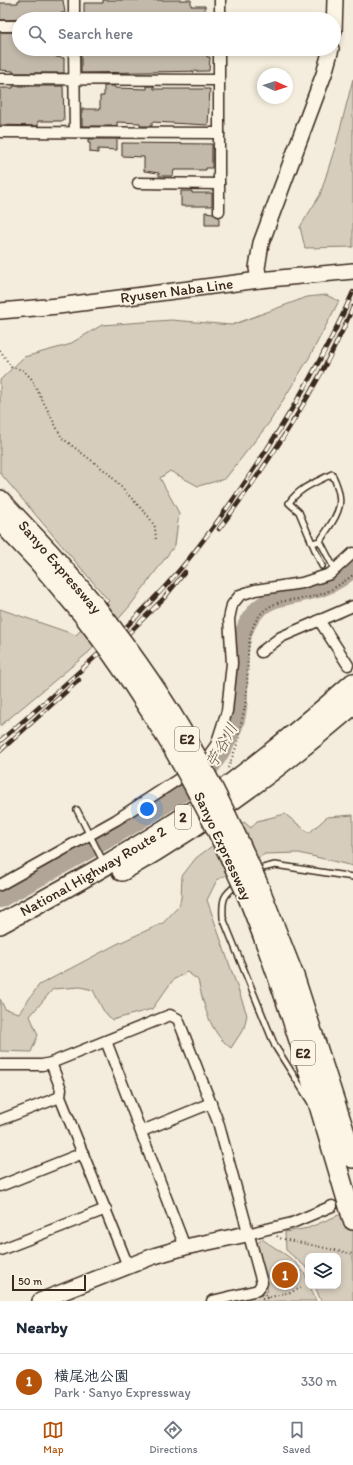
<!DOCTYPE html>
<meta charset="utf-8">
<style>
body{margin:0;font-family:Itim,"Klee One",sans-serif;background:#f6f6f7;color:#1f2937}
.controls{position:absolute;right:12px;bottom:12px;display:grid;overflow:hidden;border-radius:8px;box-shadow:0 2px 6px #0003}
.controls button{width:36px;height:36px;display:grid;place-items:center;padding:0;border:0;border-bottom:1px solid #e0e1e3;background:#fff;color:#1f2937;font:20px sans-serif}
.compass{position:absolute;left:257px;top:68px;width:36px;height:36px;border-radius:50%;background:#fff;box-shadow:0 2px 6px #0003;rotate:93deg}
.scale{position:absolute;left:12px;bottom:10px;width:74px;box-sizing:border-box;padding-left:4px;border:2px solid #3b2a1e;border-top:0;font-size:11px;line-height:14px;white-space:nowrap;color:#3b2a1e;-webkit-text-stroke:3px #fcf5e5;paint-order:stroke}
.you{position:absolute;left:147px;top:809px;width:14px;height:14px;margin:-10px;border:3px solid #fff;border-radius:50%;background:#1a73e8;box-shadow:0 0 0 6px #1a73e833}
.badge{display:grid;place-items:center;width:26px;height:26px;border-radius:50%;background:#b45309;color:#fff;font-size:13px;font-weight:700}
.pin{position:absolute;translate:-50% -50%;border:2px solid #fff;box-shadow:0 1px 4px #0006}
.list{margin:0;padding:0;list-style:none}
h2{display:flex;justify-content:space-between;align-items:center;height:52px;margin:0;padding:0 16px;font-size:17px}
h2 small{font-size:13px;font-weight:400;color:#747a83}
.list li{display:grid;grid-template-columns:26px 1fr auto;gap:12px;align-items:center;box-sizing:border-box;height:56px;padding:0 16px;border-top:1px solid #e0e1e3}
.list b{display:block;font-size:15px;white-space:nowrap}
.list p{margin:0;font-size:13px;white-space:nowrap;color:#747a83}
.list em{font-size:13px;font-style:normal;color:#747a83}
.icon{flex:none;width:22px;height:22px;fill:none;stroke:currentColor;stroke-width:2;stroke-linecap:round;stroke-linejoin:round}
.map{position:relative;flex:none;width:353px;height:1301px;overflow:hidden}
.search{position:absolute;background:#fff;box-shadow:0 2px 6px #0003;left:12px;right:12px;top:12px;height:44px;display:flex;align-items:center;gap:10px;box-sizing:border-box;padding:0 14px;border-radius:22px;color:#747a83;font-size:15px}
.sheet{height:108px;background:#fff}
nav{display:flex;justify-content:space-around;align-items:center;box-sizing:border-box;height:56px;border-top:1px solid #e0e1e3;background:#fff;font-size:11px;color:#747a83}
nav a{display:grid;justify-items:center;gap:2px}
nav .on{color:#b45309}
.map>svg:first-child{display:block}
.green{fill:#d6cdbd;stroke:#887c6e}
.lines{fill:none;stroke-linecap:round;stroke-linejoin:round}
.river{stroke:#b0a596;stroke-width:18}
.building{fill:#c3b9aa;stroke:#3b2a1e}
.lane-casing{stroke:#3b2a1e;stroke-width:8}
.street-casing{stroke:#3b2a1e;stroke-width:13}
.secondary-casing{stroke:#3b2a1e;stroke-width:18}
.highway-casing{stroke:#3b2a1e;stroke-width:22}
.path{stroke:#3b2a1e;stroke-width:2;stroke-dasharray:1 3;stroke-linecap:butt}
.lane{stroke:#fcf5e5;stroke-width:5}
.street{stroke:#fcf5e5;stroke-width:10}
.secondary{stroke:#fcf5e5;stroke-width:15}
.highway{stroke:#fcf5e5;stroke-width:19}
.rail-casing{stroke:#3b2a1e;stroke-width:4.5}
.rail{stroke:#fcf5e5;stroke-width:3;stroke-dasharray:9;stroke-linecap:butt}
.highway-bridge-casing{stroke:#3b2a1e;stroke-width:22;stroke-linecap:butt}
.highway-bridge{stroke:#fcf5e5;stroke-width:19}
.labels{text-anchor:middle;stroke-width:4;stroke-linejoin:round;paint-order:stroke}
.shield{fill:#fcf5e5;stroke:#75675a;stroke-width:1}
.shield-label{font-size:14px;font-weight:bold;fill:#3b2a1e}
.street-label{font-size:15px;fill:#3b2a1e;stroke:#fcf5e5}
.water-label{font-size:16px;font-style:italic;fill:#645548;stroke:#fcf5e5}
</style>
<div class="map">
<svg width="353" height="1301" viewBox="0 0 353 1301">
<rect width="100%" height="100%" fill="#f4eddd"/>
<filter id="ink" filterUnits="userSpaceOnUse"><feTurbulence type="fractalNoise" baseFrequency=".025" numOctaves="2"/><feDisplacementMap in="SourceGraphic" scale="8" xChannelSelector="R" yChannelSelector="G"/><feConvolveMatrix kernelMatrix="1 2 1 2 8 2 1 2 1" color-interpolation-filters="sRGB"/></filter>
<g filter="url(#ink)">
<g class="green">
<polygon points="353,79 353,247 305,248 300,227 320,195 337,141"/>
<polygon points="326,295 339,301 309,358 269,423 225,479 198,486 170,471 160,478 179,513 175,545 130,606 89,652 0,726 0,609 76,635 109,601 0,473 0,380 24,357 68,345 102,325 171,320 232,325 307,297"/>
<path d="M285 814 309 833 327 817 353 815V866L299 853 265 854 217 880 207 900 247 1015 244 1028 231 1048C209 1032 204 1005 198 980L187 972 173 980 152 1009 112 1020 103 1010 93 990 80 987 53 989 30 1016 38 1035 31 1052 0 1051V999L5 1009 19 1013 39 985 117 944 163 923 179 906 181 898 182 876 196 858 244 822 251 828 257 821Z"/>
<polygon points="353,1209 353,1301 321,1301 315,1286 338,1286 338,1256 308,1256 308,1269 286,1250 285,1232 308,1228"/>
<path d="M262 1239C278 1251 308 1264 308 1286H310L316 1301H231L268 1291 256 1245Z"/>
</g>
<g class="lines">
<path class="river" d="M0 899C47 873 94 848 140 820 160 807 182 795 200 779 212 768 230 739 235 723 246 686 228 640 257 610 271 596 292 596 310 591 326 588 341 579 353 569"/>
</g>
<g class="building">
<polygon points="18,0 63,0 65,13 61,13 61,19 0,20 0,3 18,3"/>
<polygon points="103,0 191,0 191,6 205,6 205,19 132,16 132,19 84,19 84,3 103,3"/>
<polygon points="0,32 19,32 19,49 56,49 56,57 64,58 64,73 13,73 13,71 0,70"/>
<polygon points="81,49 207,49 207,57 210,57 209,71 81,73"/>
<polygon points="13,86 63,86 64,121 38,121 38,126 0,125 0,88 13,88"/>
<polygon points="104,86 114,86 115,88 147,89 147,86 154,86 154,89 210,89 208,125 152,122 152,126 140,126 140,123 117,122 117,126 82,126 82,109 100,109 100,96 104,96"/>
<polygon points="88,139 117,139 117,150 98,149 98,153 90,152 90,143 88,143"/>
<polygon points="122,143 212,144 212,168 206,168 206,170 174,170 173,176 159,176 159,173 144,171 144,157 122,156"/>
<polygon points="181,191 192,191 192,193 212,193 212,206 181,206"/>
<polygon points="205,212 213,213 219,217 219,225 205,225"/>
</g>
<g class="lines">
<defs>
<g id="lane">
<path d="M320 541 312 543 299 512 289 503C299 488 316 482 332 474 348 506 337 514 320 541L335 570"/>
<polyline points="312,543 322,566"/>
<polyline points="77,810 104,863"/>
<polyline points="257,872 263,868 275,865 353,877"/>
<path d="M238 884C223 895 222 899 223 918L275 1046 311 1103"/>
</g>
<g id="street">
<polyline points="220,0 220,19"/>
<polyline points="74,19 74,0"/>
<polyline points="0,26 19,26"/>
<polyline points="74,49 75,132"/>
<polyline points="0,79 218,80"/>
<polyline points="0,132 219,133 219,49"/>
<polyline points="138,183 219,184"/>
<polyline points="219,211 219,133"/>
<polyline points="319,620 348,665"/>
<polyline points="261,652 281,637 353,606"/>
<polyline points="0,885 116,820 203,763 216,745 227,711 232,663 229,619 232,605 240,595 255,590 302,583 330,574 353,553"/>
<polyline points="106,1041 185,1247"/>
<polyline points="51,1063 61,1089 60,1097 128,1266"/>
<polyline points="0,1065 42,1065 51,1063 170,1015 178,1019 218,1122 262,1283 258,1290 212,1301"/>
<polyline points="0,1120 60,1097"/>
<polyline points="142,1131 211,1103"/>
<polyline points="0,1186 83,1153"/>
<polyline points="247,1234 292,1223 332,1206"/>
<polyline points="0,1250 106,1209"/>
</g>
<g id="secondary">
<polyline points="334,31 335,0"/>
<polyline points="259,280 257,268 261,243 324,74 331,49"/>
<path id="s1" d="M0 311 58 306 259 280 353 271"/>
<polyline points="40,1301 154,1256 185,1247 247,1234"/>
</g>
<g id="highway">
<polyline points="0,500 49,552 96,607"/>
<polyline points="0,521 38,561 84,616"/>
<path d="M122 871C205 824 281 767 353 705"/>
<polyline points="257,882 294,976 353,1158"/>
<path d="M245 890C289 997 320 1109 353 1220"/>
<path id="s2" d="M0 924C62 890 125 856 184 817 244 777 300 730 353 683"/>
</g>
</defs>
<use href="#lane" class="lane-casing"/>
<use href="#street" class="street-casing"/>
<use href="#secondary" class="secondary-casing"/>
<use href="#highway" class="highway-casing"/>
<g class="path">
<polyline points="0,350 11,367 23,370 31,378 62,438 108,473 149,517 155,527 156,540"/>
<path d="M228 768 240 737 239 734C241 722 245 710 246 698 251 666 238 615 280 602 292 599 306 599 319 595 331 591 342 583 353 575"/>
<polyline points="277,1236 279,1238 353,1254"/>
<polyline points="265,1294 269,1301"/>
<polyline points="262,1299 291,1292 301,1288"/>
</g>
<use href="#lane" class="lane"/>
<use href="#street" class="street"/>
<use href="#secondary" class="secondary"/>
<use href="#highway" class="highway"/>
<defs>
<g id="rail">
<path d="M219 529C271 460 319 387 353 307"/>
<polyline points="113,649 164,598 185,572"/>
<path d="M0 741C55 694 108 648 157 595 188 563 214 527 239 491 283 427 322 363 353 292"/>
<polyline points="0,751 79,680"/>
</g>
</defs>
<use href="#rail" class="rail-casing"/>
<use href="#rail" class="rail"/>
<defs>
<g id="highway-bridge">
<path d="M96 607C130 651 163 697 190 745 215 790 237 836 257 882"/>
<path d="M84 616C151 703 200 789 245 890"/>
</g>
</defs>
<use href="#highway-bridge" class="highway-bridge-casing"/>
<use href="#highway-bridge" class="highway-bridge"/>
</g>
</g>
<g class="labels">
<g class="shield">
<rect x="175" y="727" width="24" height="24" rx="3"/>
<rect x="175" y="805" width="16" height="24" rx="3"/>
<rect x="291" y="1041" width="24" height="24" rx="3"/>
</g>
<g class="shield-label">
<text x="187" y="744">E2</text>
<text x="183" y="822">2</text>
<text x="303" y="1058">E2</text>
</g>
<g class="street-label">
<text dy="5" stroke="none"><textPath href="#s1" startOffset="178">Ryusen Naba Line</textPath></text>
<text transform="translate(60 567) rotate(49)" y="5">Sanyo Expressway</text>
<text transform="translate(223 846) rotate(65)" y="5">Sanyo Expressway</text>
<text dy="5" stroke="none"><textPath href="#s2" startOffset="107">National Highway Route 2</textPath></text>
</g>
<g class="water-label">
<text transform="translate(221 745) rotate(-61)" y="6">苧谷川</text>
</g>
</g>
</svg>
<div class="controls">
<button><svg class="icon" aria-label="layers" viewBox="0 0 24 24"><path d="M12 4l9 5-9 5-9-5zM3 14l9 5 9-5"/></svg></button>
</div>
<svg class="compass" viewBox="-18 -18 36 36"><path d="M0-13l5 13h-10z" fill="#e53935"/><path d="M0 13l5-13h-10z" fill="#747a83"/></svg>
<div class="scale">50 m</div>
<div class="you"></div>
<div class="pin badge" style="left:285px;top:1275px">1</div>
<div class="search"><svg class="icon" aria-label="search" viewBox="0 0 24 24"><circle cx="10" cy="10" r="6"/><path d="M15 15l6 6"/></svg>Search here</div>
</div>
<section class="sheet">
<h2>Nearby<small></small></h2>
<ul class="list">
<li><span class="badge">1</span><div><b>横尾池公園</b><p>Park · Sanyo Expressway</p></div><em>330 m</em></li>
</ul>
</section>
<nav>
<a class="on"><svg class="icon" aria-label="map" viewBox="0 0 24 24"><path d="M3 6l6-2 6 2 6-2v14l-6 2-6-2-6 2zM9 4v14M15 6v14"/></svg>Map</a>
<a><svg class="icon" aria-label="directions" viewBox="0 0 24 24"><path d="M12 3l9 9-9 9-9-9zM9 14v-3h6M13 9l2 2-2 2"/></svg>Directions</a>
<a><svg class="icon" aria-label="saved" viewBox="0 0 24 24"><path d="M7 4h10v16l-5-4-5 4z"/></svg>Saved</a>
</nav>
